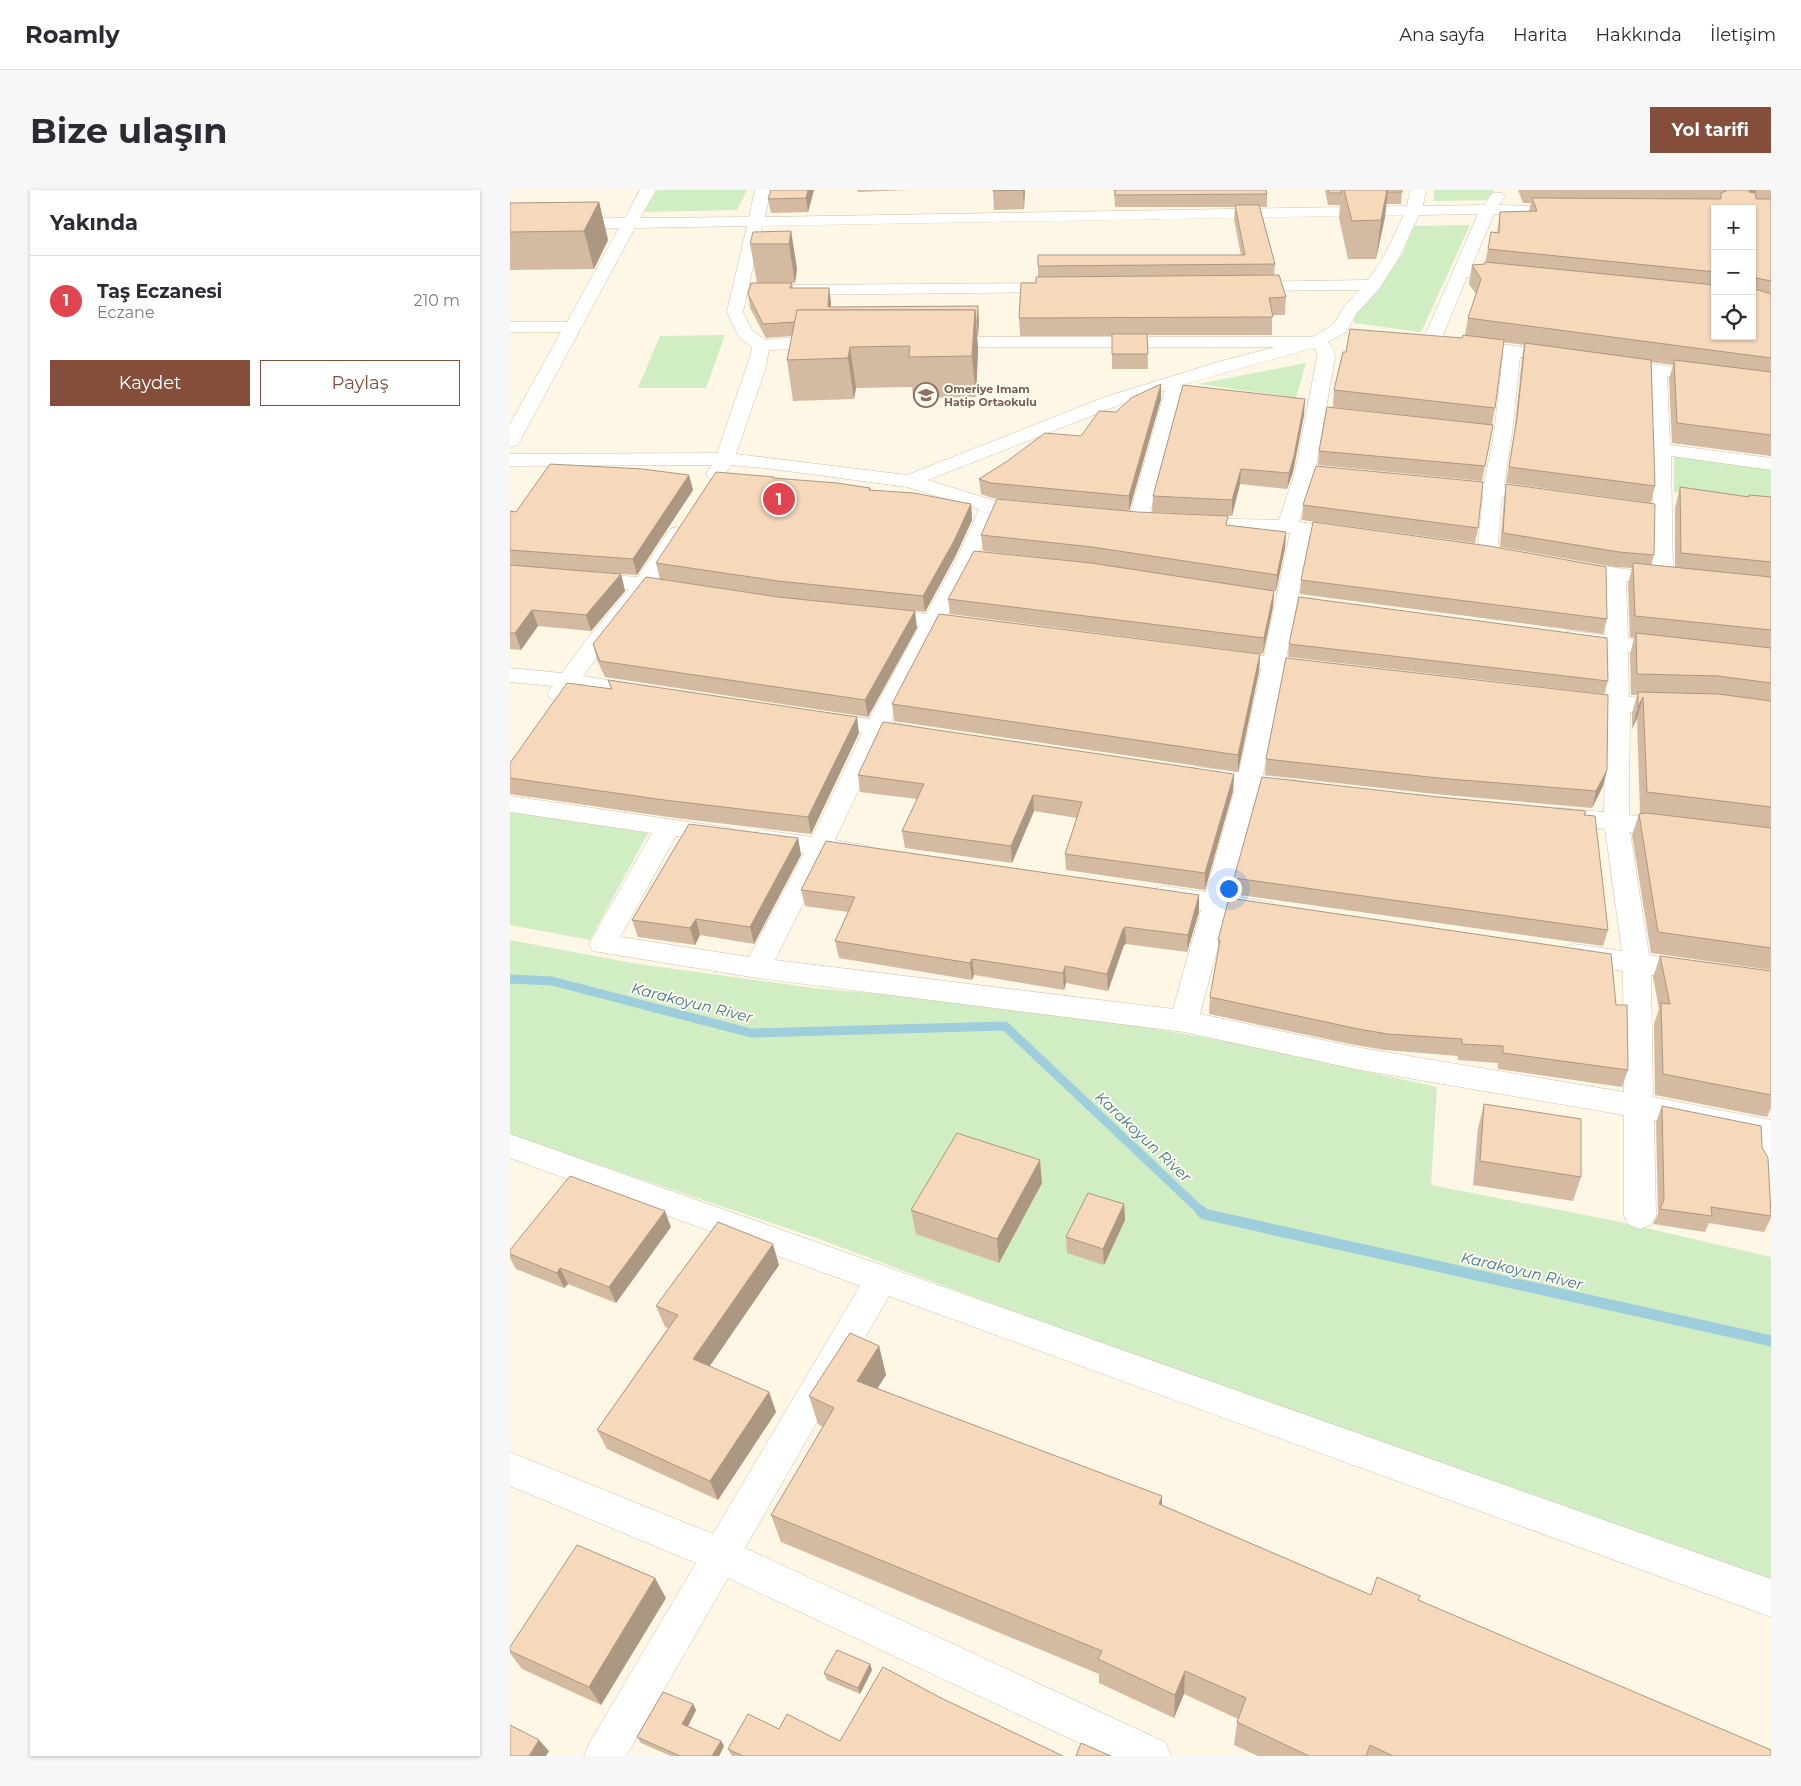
<!DOCTYPE html>
<html lang="tr">
<meta charset="utf-8">
<style>
body{margin:0;font-family:Montserrat,sans-serif;background:#f7f7f7;color:#2b2b33}
.controls{position:absolute;right:15px;top:15px;display:grid;overflow:hidden;border-radius:0px;box-shadow:0 1px 4px #0004}
.controls button{width:45px;height:45px;display:grid;place-items:center;padding:0;border:0;border-bottom:1px solid #e1e1e2;background:#fff;color:#2b2b33;font:25px sans-serif}
.you{position:absolute;left:718px;top:698px;width:18px;height:18px;margin:-12px;border:4px solid #fff;border-radius:50%;background:#1a73e8;box-shadow:0 0 0 8px #1a73e833}
.badge{display:grid;place-items:center;width:32px;height:32px;border-radius:50%;background:#844e3a;color:#fff;font-size:16px;font-weight:700}
.pin{position:absolute;translate:-50% -50%;border:2px solid #fff;box-shadow:0 1px 5px #0006}
.list{margin:0;padding:0;list-style:none}
h2{display:flex;justify-content:space-between;align-items:center;height:65px;margin:0;padding:0 20px;font-size:21px}
h2 small{font-size:16px;font-weight:400;color:#7c7c81}
.list li{display:grid;grid-template-columns:32px 1fr auto;gap:15px;align-items:center;box-sizing:border-box;height:90px;padding:0 20px;border-top:1px solid #e1e1e2}
.list b{display:block;font-size:19px;white-space:nowrap}
.list p{margin:0;font-size:16px;white-space:nowrap;color:#7c7c81}
.list em{font-size:16px;font-style:normal;color:#7c7c81}
.actions{display:flex;gap:10px;padding:15px 20px}
.actions a{flex:1;padding:11px 0;border:1px solid #844e3a;border-radius:0px;text-align:center;font-size:18px;color:#844e3a}
.actions .main{background:#844e3a;color:#fff}
.icon{flex:none;width:28px;height:28px;fill:none;stroke:currentColor;stroke-width:2;stroke-linecap:round;stroke-linejoin:round}
.map{position:relative;flex:none;width:1261px;height:1566px;overflow:hidden;border-radius:0px}
header{display:flex;align-items:center;gap:30px;box-sizing:border-box;height:70px;padding:0 25px;background:#fff;border-bottom:1px solid #e1e1e2}
header strong{font-size:24px}
nav{display:flex;gap:28px;margin-inline-start:auto;font-size:18px}
.intro{display:flex;align-items:center;justify-content:space-between;box-sizing:border-box;height:120px;padding:0 30px}
h1{margin:0;font-size:35px}
.button{padding:12px 22px;border-radius:0px;background:#844e3a;color:#fff;font-size:18px;font-weight:700}
main{display:flex;gap:30px;padding:0 30px}
aside{flex:1;background:#fff;border-radius:0px;box-shadow:0 1px 4px #0004}
.map>svg:first-child{display:block}
.green{fill:#d0edc3}
.lines{fill:none;stroke-linecap:round;stroke-linejoin:round}
.stream-far1{stroke:#9ecddc;stroke-width:9}
.stream{stroke:#9ecddc;stroke-width:11}
.minor-casing{stroke:#d1bfaa;stroke-width:1}
.minor{fill:#fff;fill-rule:evenodd}
.wall{fill:#d4baa1;fill-rule:evenodd}
.shaded-wall{fill:#ac9783}
.building{fill:#f6d8bb;stroke:#ac9783}
.labels{text-anchor:middle;stroke-width:4;stroke-linejoin:round;paint-order:stroke}
.far-education-label{font-size:11px;font-weight:bold;fill:#785e54;stroke:#fffaee;text-anchor:start}
.water-label{font-size:15px;font-style:italic;fill:#407a8f;stroke:#fffaee}
</style>
<header>
<strong>Roamly</strong>
<nav><a>Ana sayfa</a><a>Harita</a><a>Hakkında</a><a>İletişim</a></nav>
</header>
<div class="intro"><h1>Bize ulaşın</h1><a class="button">Yol tarifi</a></div>
<main>
<aside>
<h2>Yakında<small></small></h2>
<ul class="list">
<li><span class="badge" style="background:#e0444e">1</span><div><b>Taş Eczanesi</b><p>Eczane</p></div><em>210 m</em></li>
</ul>
<div class="actions"><a class="main">Kaydet</a><a>Paylaş</a></div>
</aside>
<div class="map">
<svg width="1261" height="1566" viewBox="0 0 1261 1566">
<rect width="100%" height="100%" fill="#fef7e6"/>
<g class="green">
<polygon points="147,0 237,0 227,20 134,22"/>
<polygon points="924,0 984,0 979,10 924,11"/>
<polygon points="960,35 911,142 844,133 844,125 892,65 904,36"/>
<polygon points="215,145 196,198 128,198 150,146"/>
<polygon points="796,173 786,208 688,194"/>
<polygon points="1164,264 1261,276 1261,314 1164,302"/>
<polygon points="0,620 138,643 80,750 0,735"/>
<polygon points="0,750 122,773 311,799 437,809 581,828 721,852 927,897 921,995 1106,1031 1261,1067 1261,1395 872,1260 309,1049 0,945"/>
</g>
<g class="lines">
<polyline class="stream-far1" points="0,789 42,791 241,843 495,836 692,1022"/>
<polyline class="stream" points="691,1021 694,1024 1261,1151"/>
<defs>
<g id="minor">
<path d="M130 0H146L130 28 239 27 245 0H261L255 27 897 16 900 0H916L913 16 974 15 982 3H992L995 6 989 15 1061 17 1064 20 1061 23 1056 25 984 24 961 78 997 81 1003 83 1005 86 1003 89 997 91 957 87 931 150 928 154 922 155 916 154 913 150 968 24 909 25 889 68 869 99 847 123 836 142 818 152 823 159 825 167 805 282 789 332 840 339 847 341 850 345 847 349 840 351 800 345 776 469 820 475 823 480 820 485 812 487 773 482 753 585 797 592 800 598 797 604 788 606 749 601 721 706 763 713 767 720 763 727 754 729 717 724 690 824 845 857 1114 902 1113 781 1054 771 1050 764 1054 757 1064 754 1112 761 1095 639 1040 632 1037 626 1040 620 1049 618 1094 622 1096 520 1053 514 1049 509 1053 504 1061 502 1096 506V459L1053 453 1050 448 1053 443 1061 441 1095 445 1094 388 1053 381 1049 377 1053 373 1060 371 1142 383 1143 327 1102 321 1099 317 1102 313 1109 311 1143 315 1139 184 1098 178 1095 174 1098 170 1104 169 1261 190V200L1157 186 1160 255 1261 268V280L1161 266 1163 386 1167 391 1164 396 1156 397 1116 391 1118 448 1168 455 1171 460 1168 465 1160 467 1118 462 1119 507 1163 509 1171 511 1175 516 1171 521 1163 523 1120 522 1119 625 1172 632 1176 638 1172 644 1163 646 1120 642 1139 765 1194 774 1198 781 1194 788 1184 791 1141 785 1143 907 1261 930V985L1250 982 1246 973 1245 951 1144 930 1146 1026 1141 1035 1130 1039 1119 1035 1114 1026V925L845 879 674 842 247 788 83 761 79 754 142 643 0 622V606L220 638 224 644 220 650 211 653 166 646 110 747 239 767 294 663 243 655 239 649 243 643 252 640 302 647 352 543 303 534 299 529 303 524 311 522 359 529 409 436 360 430 357 425 360 420 368 418 416 424 447 368 469 319 397 297 255 278 221 275 213 288 206 290 199 288 196 284 202 275 0 276V264L207 263 241 164 242 157 229 147 217 122 237 36 125 38 10 251 7 255 0 257V234L51 142H0V132H57L109 38 0 39V29L115 28ZM894 25 873 68 858 90 731 92 729 96 731 100 737 101 849 100 834 117 823 135 802 147H430L424 148 421 152 424 156 430 157H765L708 172 595 207 397 285 226 264 255 180 259 160 317 158 323 157 326 153 323 149C302 144 276 148 255 150L242 140 233 122 252 36ZM803 158 806 160 807 167 785 282 769 330 681 328 674 330 671 334 674 338 681 340 780 343 754 466 713 461 705 463 702 468 705 473 751 479 729 582 687 577 678 579 675 585 678 591 725 598 696 702 653 696 644 699 640 705 644 711 691 720 663 819 265 770 317 666 350 671 359 668 363 662 359 656 325 650 374 546 407 551 415 549 419 544 415 539 381 532 430 439 462 443 470 441 473 436 470 431 437 426 467 368 487 323 521 326 528 324 531 320 528 316 482 310 418 290 609 215 655 200 618 330 621 334 628 336 635 334 638 330 675 194Z"/>
<polygon points="549,93 555,94 557,98 555,102 282,105 276,104 274,100 276,96 282,95"/>
<polygon points="955,149 1049,162 1055,163 1058,167 1055,171 1049,172 1010,167 1002,244 994,296 1039,302 1042,306 1039,310 1032,312 992,307 987,363 984,367 977,369 970,367 967,363 973,305 928,299 925,295 928,291 935,289 974,294 984,244 993,164 949,158 946,154 949,150"/>
<polygon points="167,337 174,339 177,343 147,390 175,394 178,399 175,404 167,405 139,401 73,486 145,498 149,503 145,508 137,510 64,499 57,509 49,511 41,509 37,504 43,496 0,492 0,478 52,483 77,449 119,399 0,389 0,377 128,387 160,339"/>
<polygon points="0,944 1261,1389 1261,1427 379,1106 235,1358 655,1552 661,1566 597,1566 218,1388 116,1566 74,1566 80,1552 186,1373 0,1296 0,1262 203,1344 350,1096 0,968"/>
</g>
</defs>
<use href="#minor" class="minor-casing"/>
<use href="#minor" class="minor"/>
</g>
<g class="wall">
<polygon points="304,0 298,22 261,23 258,9"/>
<polygon points="347,0 401,0 348,2"/>
<polygon points="483,0 515,0 514,19 484,20"/>
<polygon points="604,0 756,0 757,4 757,17 750,17 765,74 764,85 776,107 775,125 762,125 762,145 637,145 638,179 602,179 602,146 510,146 509,128 528,87 528,76 731,65 724,30 725,17 605,17"/>
<polygon points="815,0 892,0 891,14 876,14 875,27 866,69 838,69 829,28 830,15 818,15"/>
<path d="M1008 0H1261V266L1162 253 1159 189 1163 175 1141 172 1145 296 1141 313 996 293 1004 244 1012 169 1014 155 993 152 985 218 982 235 823 217 824 200 836 162 952 148 955 145 958 128 966 104 959 94 962 75 975 74 978 59 987 43 990 22 1019 21 1021 13H1013ZM1205 19H1242L1205 146Z"/>
<polygon points="89,12 98,50 84,79 0,80 0,13"/>
<polygon points="281,41 287,79 285,93 282,93 283,98 321,112 321,117 469,130 468,146 467,146 468,159 466,207 403,208 402,197 346,198 344,209 283,211 277,170 282,146 256,148 240,118 238,104 247,93 240,54"/>
<polygon points="651,209 619,321 482,308 471,304 469,289 571,246 606,222"/>
<polygon points="794,225 783,282 777,299 730,294 722,326 642,322 643,306"/>
<polygon points="983,235 972,291 808,275 809,261"/>
<polygon points="179,285 183,300 127,385 54,380 111,384 115,401 81,441 28,436 11,460 0,459 0,321 6,322"/>
<polygon points="264,287 265,289 360,298 361,300 461,314 462,330 445,367 415,422 314,412 407,438 358,527 95,487 87,470 83,454 268,407 150,389 146,373"/>
<polygon points="996,294 1144,365 1141,375 1165,377 1165,318 1170,297 1238,307 1239,305 1261,307 1261,780 1141,763 1122,645 1129,624 1130,623 1127,528 1122,539 1122,523 1127,505 1121,505 1120,464 1124,448 1120,447 1118,394 1122,378 1105,377 990,357 994,309"/>
<polygon points="793,315 968,338 965,353 792,330"/>
<polygon points="718,335 776,342 775,358 766,401 764,401 763,417 753,464 440,424 438,409 580,373 473,361 471,345"/>
<polygon points="791,390 1097,429 1093,444 790,404"/>
<polygon points="779,454 1098,491 1094,504 778,467"/>
<polygon points="750,464 749,481 728,582 384,531 382,514"/>
<polygon points="98,490 349,543 301,644 158,627 0,604 0,605 0,573 101,499"/>
<polygon points="756,569 1097,580 1093,596 1082,618 925,604 755,585"/>
<polygon points="724,584 723,601 695,700 556,680 555,664 567,628 524,621 502,673 395,658 392,641 407,609 350,602 348,585"/>
<polygon points="928,607 1076,621 1075,625 1098,740 1093,756 723,704 724,688"/>
<polygon points="288,648 291,665 244,754 190,745 185,755 128,747 122,730"/>
<polygon points="291,700 689,705 689,722 677,762 616,754 614,755 598,801 556,793 554,800 464,785 462,790 329,768 325,751 338,722 295,716"/>
<polygon points="708,750 1106,815 1118,880 1112,897 988,879 988,873 948,870 948,866 875,860 845,855 699,824 700,807 708,764"/>
<polygon points="1150,766 1261,781 1261,918 1257,927 1145,905 1144,834 1149,819 1143,787"/>
<polygon points="974,914 1071,987 1063,1011 963,995 968,938"/>
<polygon points="1152,916 1252,957 1261,1016 1261,1028 1254,1042 1199,1033 1195,1042 1143,1034 1148,1024 1146,932"/>
<polygon points="532,993 489,1073 406,1044 401,1020"/>
<polygon points="614,1014 615,1030 594,1075 557,1063 556,1047"/>
<polygon points="161,1037 106,1113 58,1094 54,1098 6,1079 0,1068 0,1060"/>
<polygon points="269,1075 199,1176 259,1202 266,1222 208,1310 97,1259 87,1240 158,1138 155,1137 146,1116"/>
<polygon points="369,1156 376,1185 367,1198 652,1315 861,1405 908,1410 1261,1566 748,1566 724,1555 727,1532 728,1529 674,1504 664,1528 589,1493 589,1484 271,1352 261,1325 313,1237 308,1234 299,1206"/>
<polygon points="156,1408 91,1515 12,1479 0,1463 0,1457"/>
<polygon points="360,1474 362,1480 350,1504 317,1490 314,1483"/>
<polygon points="431,1508 553,1566 222,1566 218,1559 269,1539 330,1551"/>
<polygon points="183,1514 186,1520 178,1536 211,1551 214,1556 209,1566 161,1566 131,1553 127,1547"/>
</g>
<g class="shaded-wall">
<polygon points="298,0 304,0 298,22 296,8"/>
<polygon points="513,0 515,0 514,19"/>
<polygon points="877,0 878,0 875,27 866,69 871,30"/>
<polygon points="1240,0 1246,0 1242,14 1235,17"/>
<polygon points="89,12 98,50 84,79 74,41"/>
<polygon points="281,41 287,79 285,93 279,54"/>
<polygon points="319,98 321,112 320,131 318,117"/>
<polygon points="468,116 469,130 468,146 467,132"/>
<polygon points="465,120 468,159 466,207 462,166"/>
<polygon points="340,157 346,198 344,209 338,168"/>
<polygon points="651,194 651,209 619,321 619,306"/>
<polygon points="795,209 794,225 783,282 777,299 779,283"/>
<polygon points="731,279 730,294 722,326 722,310"/>
<polygon points="179,285 183,300 127,385 123,369"/>
<polygon points="461,314 462,330 445,367 415,422 413,406"/>
<polygon points="776,342 775,358 766,401 767,385"/>
<polygon points="111,384 115,401 81,441 76,425"/>
<polygon points="764,401 763,417 753,464 754,448"/>
<polygon points="22,420 28,436 11,460 5,443"/>
<polygon points="405,421 407,438 358,527 355,510"/>
<polygon points="750,464 749,481 728,582 728,565"/>
<polygon points="1133,507 1127,528 1122,539 1128,517"/>
<polygon points="347,527 349,543 301,644 298,627"/>
<polygon points="1097,580 1093,596 1082,618 1086,601"/>
<polygon points="724,584 723,601 695,700 695,683"/>
<polygon points="523,605 524,621 502,673 501,656"/>
<polygon points="288,648 291,665 244,754 240,737"/>
<polygon points="689,705 689,722 677,762 678,745"/>
<polygon points="186,729 190,745 185,755 180,738"/>
<polygon points="615,737 616,754 614,755 598,801 597,784 613,739"/>
<polygon points="462,769 464,785 462,790 460,773"/>
<polygon points="555,776 556,793 554,800 553,783"/>
<polygon points="530,970 532,993 489,1073 487,1049"/>
<polygon points="614,1014 615,1030 594,1075 593,1059"/>
<polygon points="155,1021 161,1037 106,1113 99,1097"/>
<polygon points="263,1054 269,1075 191,1189 183,1169"/>
<polygon points="50,1078 58,1094 54,1098 47,1083"/>
<polygon points="369,1156 376,1185 354,1219 347,1191"/>
<polygon points="259,1202 266,1222 208,1310 200,1291"/>
<polygon points="652,1306 652,1333 649,1314"/>
<polygon points="145,1388 156,1408 91,1515 79,1497"/>
<polygon points="360,1474 362,1480 350,1504 348,1498"/>
<polygon points="675,1481 674,1504 664,1528 665,1505"/>
<polygon points="183,1514 186,1520 176,1540 172,1534"/>
<polygon points="29,1550 39,1561 36,1566 19,1566"/>
<polygon points="211,1551 214,1556 209,1566 202,1566"/>
</g>
<g class="building">
<polygon points="261,0 298,0 296,8 258,9"/>
<polygon points="483,0 513,0 483,1"/>
<polygon points="605,0 756,0 757,4 605,5"/>
<polygon points="818,0 831,0 831,3 819,3"/>
<polygon points="834,0 877,0 871,30 842,31"/>
<polygon points="878,0 892,0 892,2 877,2"/>
<polygon points="1215,0 1240,0 1239,2 1245,3 1246,9 1261,9 1261,91 1246,88 1245,99 1261,104 1261,168 958,128 971,89 962,75 975,74 975,72 1205,95 1205,146 1242,146 1242,19 1205,19 1205,82 978,59 981,42 989,43 990,22 1027,21 1022,8 1211,9 1211,3 1216,1"/>
<polygon points="89,12 74,41 0,42 0,13"/>
<polygon points="725,15 749,15 765,74 528,76 528,65 735,65"/>
<polygon points="281,41 279,54 240,54 243,42"/>
<polygon points="769,85 776,107 759,108 763,127 509,128 511,93 526,93 526,87"/>
<polygon points="241,93 282,93 280,98 319,98 318,117 468,116 467,132 466,132 465,120 287,120 285,132 253,134 238,104"/>
<polygon points="287,120 465,120 462,166 399,167 400,156 340,157 338,168 277,170"/>
<polygon points="840,139 952,148 953,145 994,150 985,218 824,200 833,162 836,162"/>
<polygon points="602,144 637,144 638,164 602,164"/>
<polygon points="1015,153 1141,170 1145,296 999,277 1007,228"/>
<polygon points="1164,170 1261,182 1261,245 1167,233"/>
<polygon points="651,194 619,306 481,293 469,289 496,272 535,243 571,246 589,221 606,222 621,208"/>
<polygon points="673,195 795,209 784,266 779,283 731,279 722,310 643,306"/>
<polygon points="817,217 983,235 975,276 809,261"/>
<polygon points="40,274 132,279 179,285 123,369 0,360 0,321 6,322"/>
<polygon points="806,276 973,292 968,338 793,315"/>
<polygon points="206,282 264,287 263,288 327,293 360,298 359,300 404,303 461,314 444,351 413,406 268,391 146,373"/>
<polygon points="996,294 1145,314 1144,365 1109,362 993,343"/>
<polygon points="1170,297 1239,307 1239,305 1261,307 1261,372 1171,363"/>
<polygon points="487,309 628,322 718,326 716,335 776,342 767,385 582,357 471,345"/>
<polygon points="803,332 979,356 1096,377 1097,429 791,390"/>
<polygon points="464,361 581,373 764,401 754,448 438,409"/>
<polygon points="1123,373 1261,387 1261,440 1125,426"/>
<polygon points="0,375 111,384 76,425 22,420 5,443 0,443"/>
<polygon points="136,387 268,407 405,421 355,510 90,471 83,454"/>
<polygon points="789,407 1097,448 1098,491 779,454"/>
<polygon points="429,424 750,464 728,565 382,514"/>
<polygon points="1126,443 1261,458 1261,493 1208,486 1127,484"/>
<polygon points="776,468 1098,505 1097,580 1086,601 928,588 756,569"/>
<polygon points="98,490 347,527 298,627 154,610 0,588 0,573 57,493 102,499"/>
<polygon points="1128,502 1208,504 1261,511 1261,617 1137,602 1133,507 1128,517"/>
<polygon points="373,532 724,584 695,683 555,664 572,612 523,605 501,656 392,641 414,594 348,585"/>
<polygon points="752,587 928,607 1076,621 1074,625 1085,626 1098,740 724,688"/>
<polygon points="1137,623 1261,638 1261,758 1148,742 1129,624"/>
<polygon points="179,634 288,648 240,737 186,729 180,738 122,730"/>
<polygon points="316,651 689,705 678,745 615,737 613,739 597,784 555,776 553,783 462,769 460,773 325,751 345,707 291,700"/>
<polygon points="719,708 1101,764 1106,815 1117,815 1118,880 993,863 993,856 952,854 952,849 878,844 848,839 700,807 710,750 708,750"/>
<polygon points="1150,766 1261,781 1261,905 1153,884 1151,813 1160,814"/>
<polygon points="974,914 1071,929 1071,987 970,971"/>
<polygon points="1152,916 1251,936 1252,957 1258,968 1261,1026 1201,1017 1202,1026 1150,1019 1154,1010"/>
<polygon points="447,943 530,970 487,1049 401,1020"/>
<polygon points="60,986 155,1021 99,1097 50,1078 47,1083 0,1064 0,1060"/>
<polygon points="578,1003 614,1014 593,1059 556,1047"/>
<polygon points="208,1032 263,1054 183,1169 259,1202 200,1291 87,1240 168,1125 146,1116"/>
<polygon points="340,1143 369,1156 347,1191 652,1306 649,1314 861,1405 867,1387 910,1406 908,1410 1261,1560 1261,1566 883,1566 860,1555 856,1566 799,1566 727,1532 736,1508 675,1481 665,1505 588,1469 592,1461 261,1325 324,1218 299,1206"/>
<polygon points="67,1355 145,1388 79,1497 0,1461 0,1457"/>
<polygon points="327,1460 360,1474 348,1498 314,1483"/>
<polygon points="373,1477 431,1508 553,1566 233,1566 218,1559 238,1524 269,1539 277,1524 330,1551"/>
<polygon points="153,1502 183,1514 172,1534 211,1551 202,1566 170,1566 127,1547"/>
<polygon points="0,1535 29,1550 19,1566 0,1566"/>
<polygon points="571,1553 601,1566 566,1566"/>
</g>
<defs>
<symbol id="school-ring" viewBox="-11 -11 22 22"><circle r="9.5" fill="#fffaee" stroke="#8d6e63" stroke-width="1.5"/><path d="M0-5L7-2L0 1L-7-2ZM-4 1L0 2.5L4 1V4Q0 6-4 4Z" fill="#8d6e63"/></symbol>
</defs>
<g fill-rule="evenodd">
<use href="#school-ring" x="402" y="191" width="28" height="28"/>
</g>
<g class="labels">
<g class="far-education-label">
<text x="434" y="203">Omeriye Imam<tspan x="434" dy="13">Hatip Ortaokulu</tspan></text>
</g>
<g class="water-label">
<text transform="translate(182 813) rotate(14)" y="5">Karakoyun River</text>
<text transform="translate(633 947) rotate(43)" y="5">Karakoyun River</text>
<text transform="translate(1012 1081) rotate(13)" y="5">Karakoyun River</text>
</g>
</g>
</svg>
<div class="controls">
<button>+</button>
<button>−</button>
<button><svg class="icon" aria-label="locate" viewBox="0 0 24 24"><circle cx="12" cy="12" r="6"/><path d="M12 2v4M12 18v4M2 12h4M18 12h4"/></svg></button>
</div>
<div class="you"></div>
<div class="pin badge" style="left:269px;top:309px;background:#e0444e">1</div>
</div>
</main>
